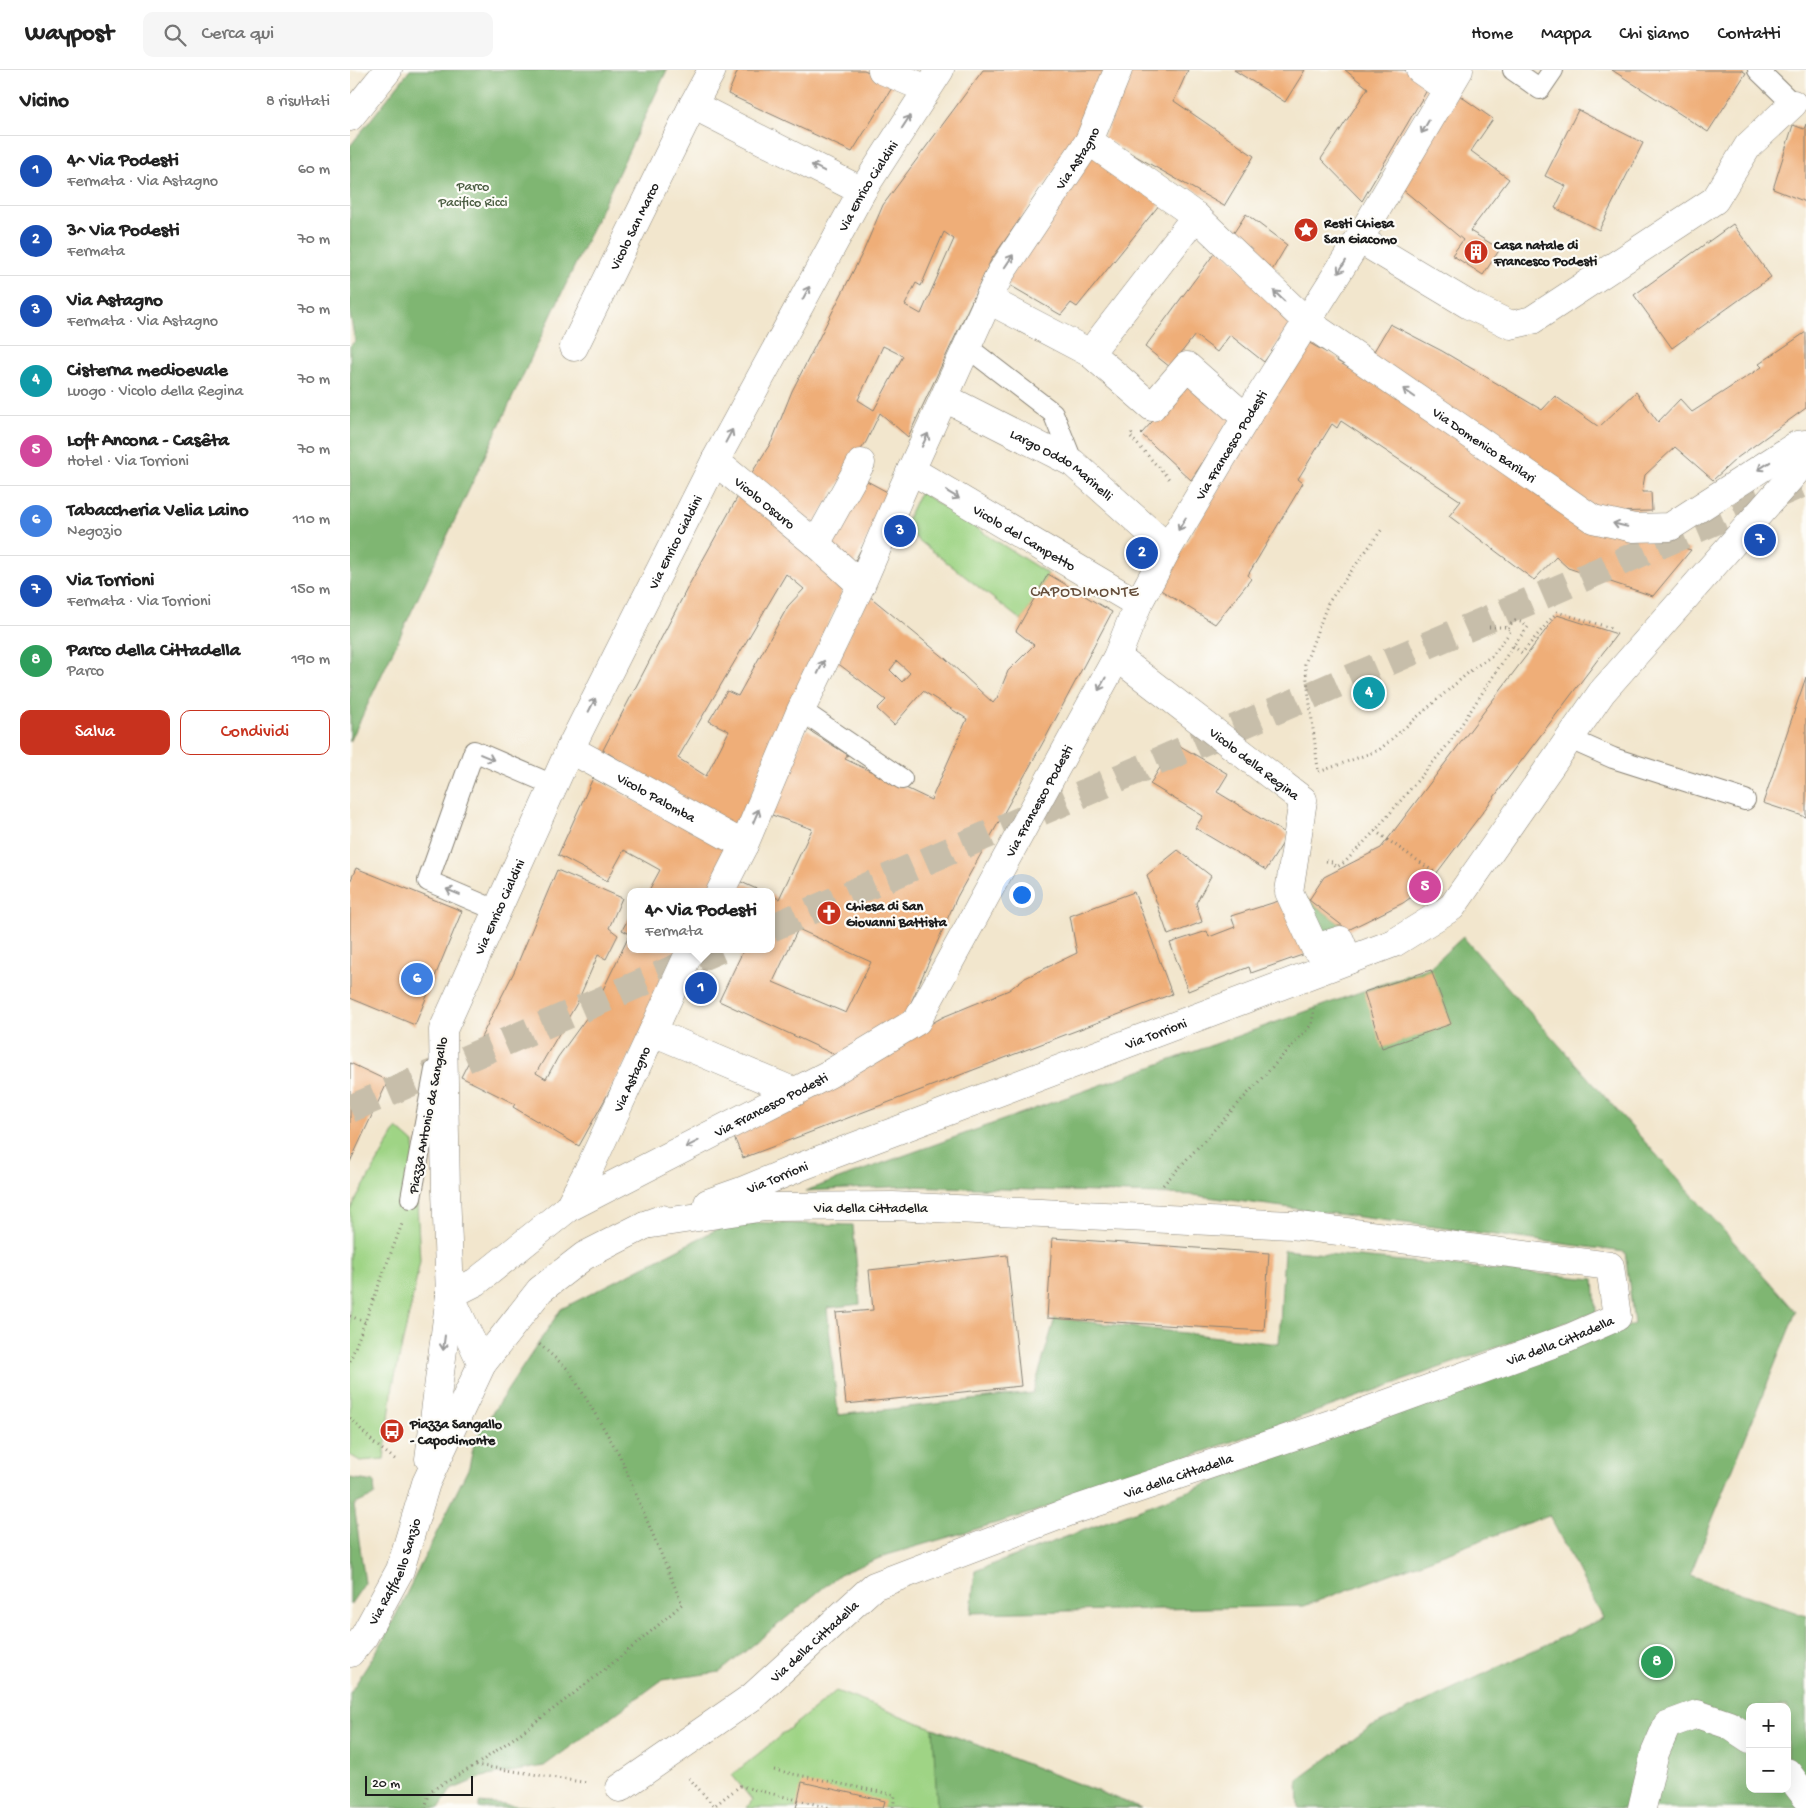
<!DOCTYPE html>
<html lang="it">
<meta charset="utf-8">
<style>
body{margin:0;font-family:"Gochi Hand",sans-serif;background:#f6f6f6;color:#222}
.controls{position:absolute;right:15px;bottom:15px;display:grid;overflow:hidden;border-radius:10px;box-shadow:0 5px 20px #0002}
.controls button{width:45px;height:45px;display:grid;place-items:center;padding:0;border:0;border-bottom:1px solid #e0e0e0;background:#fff;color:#222;font:25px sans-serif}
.scale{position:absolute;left:15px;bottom:12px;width:108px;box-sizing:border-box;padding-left:5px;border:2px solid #1c1c1c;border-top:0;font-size:14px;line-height:18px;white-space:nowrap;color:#1c1c1c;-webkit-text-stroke:4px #fdfcf7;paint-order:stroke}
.you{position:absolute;left:671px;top:824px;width:18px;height:18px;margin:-12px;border:4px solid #fff;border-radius:50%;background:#1a73e8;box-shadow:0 0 0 8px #1a73e833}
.badge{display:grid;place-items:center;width:32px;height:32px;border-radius:50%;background:#c8321e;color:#fff;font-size:16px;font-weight:700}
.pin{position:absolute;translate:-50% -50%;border:2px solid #fff;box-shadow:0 1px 5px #0006}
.popup{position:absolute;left:277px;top:818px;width:148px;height:65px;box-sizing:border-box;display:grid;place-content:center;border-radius:10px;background:#fff;filter:drop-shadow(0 1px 4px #0005);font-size:16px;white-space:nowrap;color:#767676}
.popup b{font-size:19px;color:#222}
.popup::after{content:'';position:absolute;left:50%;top:100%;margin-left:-10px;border:10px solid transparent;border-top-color:#fff}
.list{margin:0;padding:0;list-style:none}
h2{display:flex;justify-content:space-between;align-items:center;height:65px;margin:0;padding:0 20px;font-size:21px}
h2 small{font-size:16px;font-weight:400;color:#767676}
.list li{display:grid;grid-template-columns:32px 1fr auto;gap:15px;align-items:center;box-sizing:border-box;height:70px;padding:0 20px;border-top:1px solid #e0e0e0}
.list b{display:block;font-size:19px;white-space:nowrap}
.list p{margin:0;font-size:16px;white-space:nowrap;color:#767676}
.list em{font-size:16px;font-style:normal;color:#767676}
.actions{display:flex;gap:10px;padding:15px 20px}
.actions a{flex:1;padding:11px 0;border:1px solid #c8321e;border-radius:10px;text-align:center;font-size:18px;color:#c8321e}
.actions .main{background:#c8321e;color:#fff}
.icon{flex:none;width:28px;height:28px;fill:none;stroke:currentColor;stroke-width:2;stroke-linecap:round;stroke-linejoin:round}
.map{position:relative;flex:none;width:1456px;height:1738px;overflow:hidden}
header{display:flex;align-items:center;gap:30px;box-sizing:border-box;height:70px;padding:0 25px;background:#fff;border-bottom:1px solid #e0e0e0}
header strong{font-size:24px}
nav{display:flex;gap:28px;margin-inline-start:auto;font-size:18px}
.search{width:350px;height:45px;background:#f6f6f6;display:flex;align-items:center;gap:12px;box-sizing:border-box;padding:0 18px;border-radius:10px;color:#767676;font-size:19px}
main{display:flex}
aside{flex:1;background:#fff}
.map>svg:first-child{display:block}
.green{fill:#9fd485;stroke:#5e7850}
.forest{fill:#7fb672;stroke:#4e6947;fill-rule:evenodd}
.building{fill:#efae78;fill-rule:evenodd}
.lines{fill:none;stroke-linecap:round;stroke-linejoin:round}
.secondary-tunnel{stroke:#c7beaa;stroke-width:28;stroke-dasharray:28 14;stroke-linecap:butt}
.lane-casing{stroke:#878174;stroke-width:22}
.street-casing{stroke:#878174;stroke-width:29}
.path{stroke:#878174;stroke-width:3;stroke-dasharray:1 4;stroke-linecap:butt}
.lane{stroke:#fff;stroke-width:20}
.street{stroke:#fff;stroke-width:28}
.oneway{stroke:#999}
.labels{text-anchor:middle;stroke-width:4.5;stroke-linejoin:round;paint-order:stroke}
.street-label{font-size:14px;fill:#1c1c1c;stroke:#fdfcf7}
.park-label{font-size:14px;fill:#4a5c41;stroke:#fdfcf7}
.poi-label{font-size:14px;font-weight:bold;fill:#1c1c1c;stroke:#fdfcf7;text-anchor:start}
.quarter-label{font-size:16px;letter-spacing:1px;fill:#664f3c;stroke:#fdfcf7}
</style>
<header>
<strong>Waypost</strong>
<div class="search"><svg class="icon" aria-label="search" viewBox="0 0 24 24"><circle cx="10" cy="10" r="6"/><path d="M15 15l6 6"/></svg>Cerca qui</div>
<nav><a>Home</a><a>Mappa</a><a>Chi siamo</a><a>Contatti</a></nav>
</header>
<main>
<aside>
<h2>Vicino<small>8 risultati</small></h2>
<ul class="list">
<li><span class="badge" style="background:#1a4fb4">1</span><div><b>4^ Via Podesti</b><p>Fermata · Via Astagno</p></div><em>60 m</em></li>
<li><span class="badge" style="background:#1a4fb4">2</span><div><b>3^ Via Podesti</b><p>Fermata</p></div><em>70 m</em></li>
<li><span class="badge" style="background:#1a4fb4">3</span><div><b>Via Astagno</b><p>Fermata · Via Astagno</p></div><em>70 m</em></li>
<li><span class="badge" style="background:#0f9aa8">4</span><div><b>Cisterna medioevale</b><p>Luogo · Vicolo della Regina</p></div><em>70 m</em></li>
<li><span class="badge" style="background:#d1479c">5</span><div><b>Loft Ancona - Casêta</b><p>Hotel · Via Torrioni</p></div><em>70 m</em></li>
<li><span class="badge" style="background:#3f7fe0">6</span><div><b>Tabaccheria Velia Laino</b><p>Negozio</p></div><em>110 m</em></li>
<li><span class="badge" style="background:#1a4fb4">7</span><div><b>Via Torrioni</b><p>Fermata · Via Torrioni</p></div><em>150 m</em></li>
<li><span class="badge" style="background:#2e9e5b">8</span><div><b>Parco della Cittadella</b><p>Parco</p></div><em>190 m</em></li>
</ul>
<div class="actions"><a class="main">Salva</a><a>Condividi</a></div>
</aside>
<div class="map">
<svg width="1456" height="1738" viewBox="0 0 1456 1738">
<rect width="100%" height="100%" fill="#fdfcf7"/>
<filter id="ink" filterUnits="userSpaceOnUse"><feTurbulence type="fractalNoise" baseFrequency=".02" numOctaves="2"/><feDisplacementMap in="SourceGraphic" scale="10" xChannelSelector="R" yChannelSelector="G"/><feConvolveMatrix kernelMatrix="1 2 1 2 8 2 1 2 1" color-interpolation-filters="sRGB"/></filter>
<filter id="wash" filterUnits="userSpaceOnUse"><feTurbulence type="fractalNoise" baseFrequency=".0096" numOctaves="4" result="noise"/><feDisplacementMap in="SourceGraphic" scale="20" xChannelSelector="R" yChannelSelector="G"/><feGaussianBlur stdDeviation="1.12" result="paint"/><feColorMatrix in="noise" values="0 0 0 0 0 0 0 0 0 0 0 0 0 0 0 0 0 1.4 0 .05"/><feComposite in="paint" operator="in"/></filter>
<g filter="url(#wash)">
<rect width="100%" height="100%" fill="#f2e6cd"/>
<g class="green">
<polygon points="570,422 698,504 672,551 553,458"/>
<polygon points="47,1058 64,1073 70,1191 61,1236 43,1315 34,1389 10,1391 0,1385 0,1140"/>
<polygon points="486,1621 791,1738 397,1738 402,1730 382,1705"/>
</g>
<g class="forest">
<polygon points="60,0 317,0 0,672 0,276 5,271 0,244 0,76"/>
<polygon points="950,823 998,860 969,869"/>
<path d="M1113 867 1446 1242 1340 1505 1456 1546V1738H949L948 1710 1019 1658 1253 1548 1199 1445 954 1536 621 1543 625 1501 1284 1254 1275 1182 842 1125 560 1116 455 1121 1080 897ZM1400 1637H1437V1719H1400Z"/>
<polygon points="381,1152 503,1155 510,1234 477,1238 488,1345 683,1323 705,1248 929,1274 934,1180 1244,1209 1246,1242 681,1443 537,1485 490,1504 370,1602 312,1610 194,1696 132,1707 101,1720 89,1738 0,1738 0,1623 33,1571 119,1397 125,1369 211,1239"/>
<polygon points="0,1408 24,1412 25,1425 4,1435 15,1513 0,1535"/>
<polygon points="583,1658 791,1738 587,1737"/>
<polygon points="129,1733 204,1738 129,1738"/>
</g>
<g id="blocks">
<g class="building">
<polygon points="388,0 514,0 545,13 502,82 378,24"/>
<path d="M633 0H761L720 78 641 190 558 367 530 343 516 372 482 423 460 464 396 412 422 371 442 321 513 182 533 135ZM594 162 604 169 571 244 555 235 566 213 571 216ZM533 276 553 286 524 340 508 330Z"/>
<polygon points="781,0 838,0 824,31 904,86 874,136 754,68"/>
<polygon points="884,0 955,0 935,32"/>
<polygon points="995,0 1060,0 1080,15 1012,131 971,89 1018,18"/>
<polygon points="1262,0 1391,0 1396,3 1358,62"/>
<polygon points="1106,23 1143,49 1121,81 1159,109 1120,161 1150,179 1133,205 1102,185 1113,170 1051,118"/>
<polygon points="1228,40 1293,73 1249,160 1205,138 1216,116 1195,106"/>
<polygon points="1456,54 1456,132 1423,119 1443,55 1454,59"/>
<polygon points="740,83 810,134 727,237 721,233 711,245 656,213"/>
<polygon points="896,144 937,175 921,202 881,167"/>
<polygon points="1383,154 1421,207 1322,278 1284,225"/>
<polygon points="869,177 944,249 914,292 880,265 867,282 845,265 820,297 795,277"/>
<polygon points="1040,254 1092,281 1192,340 1205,326 1249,357 1286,322 1308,352 1330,329 1342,342 1412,297 1409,294 1456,262 1456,338 1387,388 1363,410 1325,377 1295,405 1292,422 1301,422 1302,441 1250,442 1020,288"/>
<polygon points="956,271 988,289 987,291 1055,331 1252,455 1341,480 1303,526 1218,498 1206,487 1184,510 1099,446 1111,431 991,351 987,358 982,354 948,409 953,413 898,505 901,509 865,554 809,519"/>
<polygon points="840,310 882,348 841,410 791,364"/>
<polygon points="515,410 541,424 502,496 478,476"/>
<path d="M392 419 498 510 385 762 253 680 340 513ZM436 504 454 519 438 536 388 626 377 621 359 651 379 661 356 706 328 688Z"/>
<path d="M698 504 762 542 695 669 607 827 556 944 494 989 369 931 394 879H421V825L429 829 462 759 419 744 457 659 498 685 495 689 581 730 617 649 573 621 544 655 527 639 536 630 486 592 518 525 596 589 643 633 647 628 658 601 684 575 666 561ZM547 591 560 603 552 612 540 600ZM448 859 521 892 496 943 423 912Z"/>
<polygon points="1207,545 1267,564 1077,816 1053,833 998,860 959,830 974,807 1031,778"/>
<polygon points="1456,607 1456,747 1413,733"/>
<polygon points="825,673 878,704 867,722 938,765 916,800 845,758 853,746 800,714"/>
<polygon points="243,708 378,780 358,822 298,822 310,800 274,780 257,811 208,785"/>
<polygon points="828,780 861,806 846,833 852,852 818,865 797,805"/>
<polygon points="6,798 112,841 65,955 0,928 0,812"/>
<polygon points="207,800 272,828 259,858 268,865 256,889 248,885 227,933 186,1003 196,1009 208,987 245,936 280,864 272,860 281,844 281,879 329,879 293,961 229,1076 163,1037 165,1034 111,1007 164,902"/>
<polygon points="389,811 413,822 384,822"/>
<polygon points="784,822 822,924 393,1088 383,1065 593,947 659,920 673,909 727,883 720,846"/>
<polygon points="935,829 958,883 901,903 899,897 838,921 820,873 857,861 859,867 885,857 881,846"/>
<polygon points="1081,900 1101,954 1032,978 1014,922"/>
<polygon points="0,993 38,1011 0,1092"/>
<polygon points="702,1168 919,1183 914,1261 697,1248"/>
<polygon points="657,1185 671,1316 496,1334 486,1243 523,1240 519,1200"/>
<polygon points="452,1712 535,1731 533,1738 446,1738"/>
</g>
</g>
</g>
<g filter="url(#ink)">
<use href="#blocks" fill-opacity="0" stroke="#878174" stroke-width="1"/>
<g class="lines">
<g class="secondary-tunnel">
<polyline points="421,858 1456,412"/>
<polyline points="0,1039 370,879"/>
</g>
<defs>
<g id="lane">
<polyline points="1163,0 1190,19 1203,0"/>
<polyline points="1408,0 1443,34"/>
<polyline points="617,277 703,343 723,393"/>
<polyline points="451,640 552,709"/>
<polyline points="1220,669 1263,688 1395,730"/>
<polyline points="148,841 78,811 124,681 203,715"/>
<polyline points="61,1128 85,1000"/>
</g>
<g id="street">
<polyline points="362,0 343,35 512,121"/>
<polyline points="532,0 577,19"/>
<polyline points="1070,0 1097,19"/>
<polyline points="0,47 38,0"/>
<path id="s1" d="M739 71 846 146 957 252 1243 449 1284 458 1320 457 1447 375 1456 374"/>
<polyline points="1009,169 1119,235 1161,255 1182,250 1365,130 1398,76 1443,34"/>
<polyline points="639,230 740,283 802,337 837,296 896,348"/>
<path id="s2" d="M224 277 343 35"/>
<polyline points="740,283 846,146"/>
<path id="s3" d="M595 328 723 393 818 478"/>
<path id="s4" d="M365 391 466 474 511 515"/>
<path id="s5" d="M561 400 788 534"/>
<polyline points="466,474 511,393"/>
<path id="s6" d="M767 587 953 730 939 822 965 878 990 870 998 890"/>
<path id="s7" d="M220 679 394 775"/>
<path id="s8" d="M370 822 394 775 451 640 511 515 553 418 650 204 739 71 768 0"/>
<polyline points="303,962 445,1022"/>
<path id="s9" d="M358 1133 392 1121 450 1097 1044 873 1102 837 1252 622 1456 390"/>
<path id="s10" d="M218 1138 241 1095 341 879"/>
<path id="s11" d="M100 1225 126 1212 218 1138 479 1004 567 951 767 587 788 534 818 478 896 348 1009 169 1109 0"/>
<polyline points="100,1225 132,1294"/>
<path id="s12" d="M79 1389 100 1225 96 1121 93 960 220 679 365 391 512 121 590 0"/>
<path id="s13" d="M0 1583 14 1566 50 1500 76 1413 132 1294 190 1220 234 1186 295 1155 312 1149"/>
<polyline points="1437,1702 1456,1727"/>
<path id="s14" d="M270 1718 402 1627 524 1516 724 1440 992 1350 1219 1268 1267 1247 1260 1196 942 1155 543 1136 415 1137 295 1155"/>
<polyline points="1292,1738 1305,1683 1317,1655 1347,1644 1379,1655 1400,1669"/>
</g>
</defs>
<use href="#lane" class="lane-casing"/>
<use href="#street" class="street-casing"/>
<g class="path">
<polyline points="782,363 780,366 821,411"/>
<polyline points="1139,557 1157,557"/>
<polyline points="1163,576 1172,583 1207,542 1264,559"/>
<polyline points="968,699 955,594 978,533 1032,459"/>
<polyline points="969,702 1029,680 1125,597 1142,586 1161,561 1157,557"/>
<polyline points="1025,761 1087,804"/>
<polyline points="976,791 982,792 987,797 995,792 1025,761 1100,672 1163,576 1178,557 1171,552 1165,551 1157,557"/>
<polyline points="813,1115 962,954 964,938"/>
<polyline points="0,1246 15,1252"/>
<polyline points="0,1291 52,1154"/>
<polyline points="0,1348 25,1374 46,1390"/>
<path d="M126 1695C198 1644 267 1593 332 1534L269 1384 219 1300 189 1274"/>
<polyline points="424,1700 545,1725 543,1738"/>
<polyline points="339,1708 364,1736 390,1716 481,1738"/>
<polyline points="75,1738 80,1721 126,1695 238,1713"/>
</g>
<use href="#lane" class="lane"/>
<use href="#street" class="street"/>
</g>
<defs><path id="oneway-shaft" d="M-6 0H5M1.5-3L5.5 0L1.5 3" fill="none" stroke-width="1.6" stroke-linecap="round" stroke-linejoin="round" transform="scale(1.25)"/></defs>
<g class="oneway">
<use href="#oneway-shaft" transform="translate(556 52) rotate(-57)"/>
<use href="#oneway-shaft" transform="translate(1075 57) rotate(120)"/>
<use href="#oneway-shaft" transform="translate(468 98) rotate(-153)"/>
<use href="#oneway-shaft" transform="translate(659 191) rotate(-56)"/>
<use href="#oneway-shaft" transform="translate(992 197) rotate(122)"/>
<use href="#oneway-shaft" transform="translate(456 223) rotate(-62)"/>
<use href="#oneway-shaft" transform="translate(929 226) rotate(-136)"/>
<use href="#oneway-shaft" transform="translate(1059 323) rotate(-145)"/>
<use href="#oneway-shaft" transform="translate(379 366) rotate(-62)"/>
<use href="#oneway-shaft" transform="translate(575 370) rotate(-65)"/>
<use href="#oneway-shaft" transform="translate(1414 396) rotate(147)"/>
<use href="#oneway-shaft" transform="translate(603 425) rotate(31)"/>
<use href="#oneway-shaft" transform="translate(832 454) rotate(121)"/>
<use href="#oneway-shaft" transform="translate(1270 455) rotate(-167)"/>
<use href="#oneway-shaft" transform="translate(471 597) rotate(-64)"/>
<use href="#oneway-shaft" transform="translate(752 614) rotate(119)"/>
<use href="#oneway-shaft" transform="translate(242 635) rotate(-63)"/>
<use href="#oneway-shaft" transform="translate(137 687) rotate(23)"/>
<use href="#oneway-shaft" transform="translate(406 746) rotate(-67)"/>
<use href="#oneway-shaft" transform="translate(103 822) rotate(-157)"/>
<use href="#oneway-shaft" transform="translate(342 1074) rotate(153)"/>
<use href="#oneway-shaft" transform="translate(94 1273) rotate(97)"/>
</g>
</g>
<defs>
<symbol id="sight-disc" viewBox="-11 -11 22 22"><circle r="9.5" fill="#c8321e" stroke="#fdfcf7"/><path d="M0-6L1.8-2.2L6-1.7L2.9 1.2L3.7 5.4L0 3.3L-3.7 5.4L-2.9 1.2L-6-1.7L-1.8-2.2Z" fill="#fff"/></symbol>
<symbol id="building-disc" viewBox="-11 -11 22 22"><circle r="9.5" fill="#c8321e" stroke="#fdfcf7"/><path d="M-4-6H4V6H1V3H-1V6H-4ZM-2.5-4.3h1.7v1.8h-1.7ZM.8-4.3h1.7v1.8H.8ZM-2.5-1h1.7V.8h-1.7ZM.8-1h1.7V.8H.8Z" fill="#fff"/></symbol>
<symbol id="church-disc" viewBox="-11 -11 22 22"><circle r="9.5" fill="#c8321e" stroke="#fdfcf7"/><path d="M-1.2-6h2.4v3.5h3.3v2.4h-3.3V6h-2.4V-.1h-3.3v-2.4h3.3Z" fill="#fff"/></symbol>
<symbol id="bus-disc" viewBox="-11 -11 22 22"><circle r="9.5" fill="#c8321e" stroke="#fdfcf7"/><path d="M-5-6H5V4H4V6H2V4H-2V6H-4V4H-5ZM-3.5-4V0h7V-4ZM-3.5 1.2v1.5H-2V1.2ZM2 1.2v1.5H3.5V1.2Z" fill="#fff"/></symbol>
</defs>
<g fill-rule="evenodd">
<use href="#sight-disc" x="942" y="146" width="28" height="28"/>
<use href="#building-disc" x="1112" y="168" width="28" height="28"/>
<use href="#church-disc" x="465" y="829" width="28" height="28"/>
<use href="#bus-disc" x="28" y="1347" width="28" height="28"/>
</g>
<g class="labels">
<g class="street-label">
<text dy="5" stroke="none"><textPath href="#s8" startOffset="818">Via Astagno</textPath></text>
<text dy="5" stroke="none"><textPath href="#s12" startOffset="1376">Via Enrico Cialdini</textPath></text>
<text dy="5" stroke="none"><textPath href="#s2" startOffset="135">Vicolo San Marco</textPath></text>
<text dy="5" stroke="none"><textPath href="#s11" startOffset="1200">Via Francesco Podesti</textPath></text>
<text dy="5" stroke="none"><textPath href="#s1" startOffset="500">Via Domenico Barilari</textPath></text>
<text dy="5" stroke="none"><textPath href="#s3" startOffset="135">Largo Oddo Marinelli</textPath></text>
<text dy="5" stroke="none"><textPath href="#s4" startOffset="65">Vicolo Oscuro</textPath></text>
<text dy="5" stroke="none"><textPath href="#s5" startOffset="132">Vicolo del Campetto</textPath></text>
<text dy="5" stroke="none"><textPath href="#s12" startOffset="971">Via Enrico Cialdini</textPath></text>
<text dy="5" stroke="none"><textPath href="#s6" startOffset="174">Vicolo della Regina</textPath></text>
<text dy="5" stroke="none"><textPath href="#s7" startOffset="99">Vicolo Palomba</textPath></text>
<text dy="5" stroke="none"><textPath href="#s11" startOffset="795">Via Francesco Podesti</textPath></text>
<text dy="5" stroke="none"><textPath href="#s12" startOffset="566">Via Enrico Cialdini</textPath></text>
<text dy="5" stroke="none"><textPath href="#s9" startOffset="479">Via Torrioni</textPath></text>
<text dy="5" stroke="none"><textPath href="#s10" startOffset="144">Via Astagno</textPath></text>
<text dy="5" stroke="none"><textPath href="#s11" startOffset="375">Via Francesco Podesti</textPath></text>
<text transform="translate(77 1045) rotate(-79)" y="5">Piazza Antonio da Sangallo</text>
<text dy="5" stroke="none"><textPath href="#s9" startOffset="74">Via Torrioni</textPath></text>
<text x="521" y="1142">Via della Cittadella</text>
<text dy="5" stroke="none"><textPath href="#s14" startOffset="1054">Via della Cittadella</textPath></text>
<text dy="5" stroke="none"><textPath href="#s14" startOffset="649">Via della Cittadella</textPath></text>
<text dy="5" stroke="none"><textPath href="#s13" startOffset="94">Via Raffaello Sanzio</textPath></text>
<text dy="5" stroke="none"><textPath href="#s14" startOffset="244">Via della Cittadella</textPath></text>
</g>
<g class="park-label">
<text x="123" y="120">Parco<tspan x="123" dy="16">Pacifico Ricci</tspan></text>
</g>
<g class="poi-label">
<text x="974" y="157">Resti Chiesa<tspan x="974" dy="16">San Giacomo</tspan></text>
<text x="1144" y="179">Casa natale di<tspan x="1144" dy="16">Francesco Podesti</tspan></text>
<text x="496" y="840">Chiesa di San<tspan x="496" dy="16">Giovanni Battista</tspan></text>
<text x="60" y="1358">Piazza Sangallo<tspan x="60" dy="16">- Capodimonte</tspan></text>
</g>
<g class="quarter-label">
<text x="735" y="526">CAPODIMONTE</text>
</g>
</g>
</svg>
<div class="controls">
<button>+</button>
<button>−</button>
</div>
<div class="scale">20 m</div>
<div class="you"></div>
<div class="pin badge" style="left:351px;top:918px;background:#1a4fb4">1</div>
<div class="popup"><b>4^ Via Podesti</b>Fermata</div>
<div class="pin badge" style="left:792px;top:483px;background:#1a4fb4">2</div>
<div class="pin badge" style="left:550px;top:461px;background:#1a4fb4">3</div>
<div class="pin badge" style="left:1019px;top:623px;background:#0f9aa8">4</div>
<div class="pin badge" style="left:1075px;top:817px;background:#d1479c">5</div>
<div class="pin badge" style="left:67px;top:909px;background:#3f7fe0">6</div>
<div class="pin badge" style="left:1410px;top:470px;background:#1a4fb4">7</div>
<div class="pin badge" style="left:1307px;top:1592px;background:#2e9e5b">8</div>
</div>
</main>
